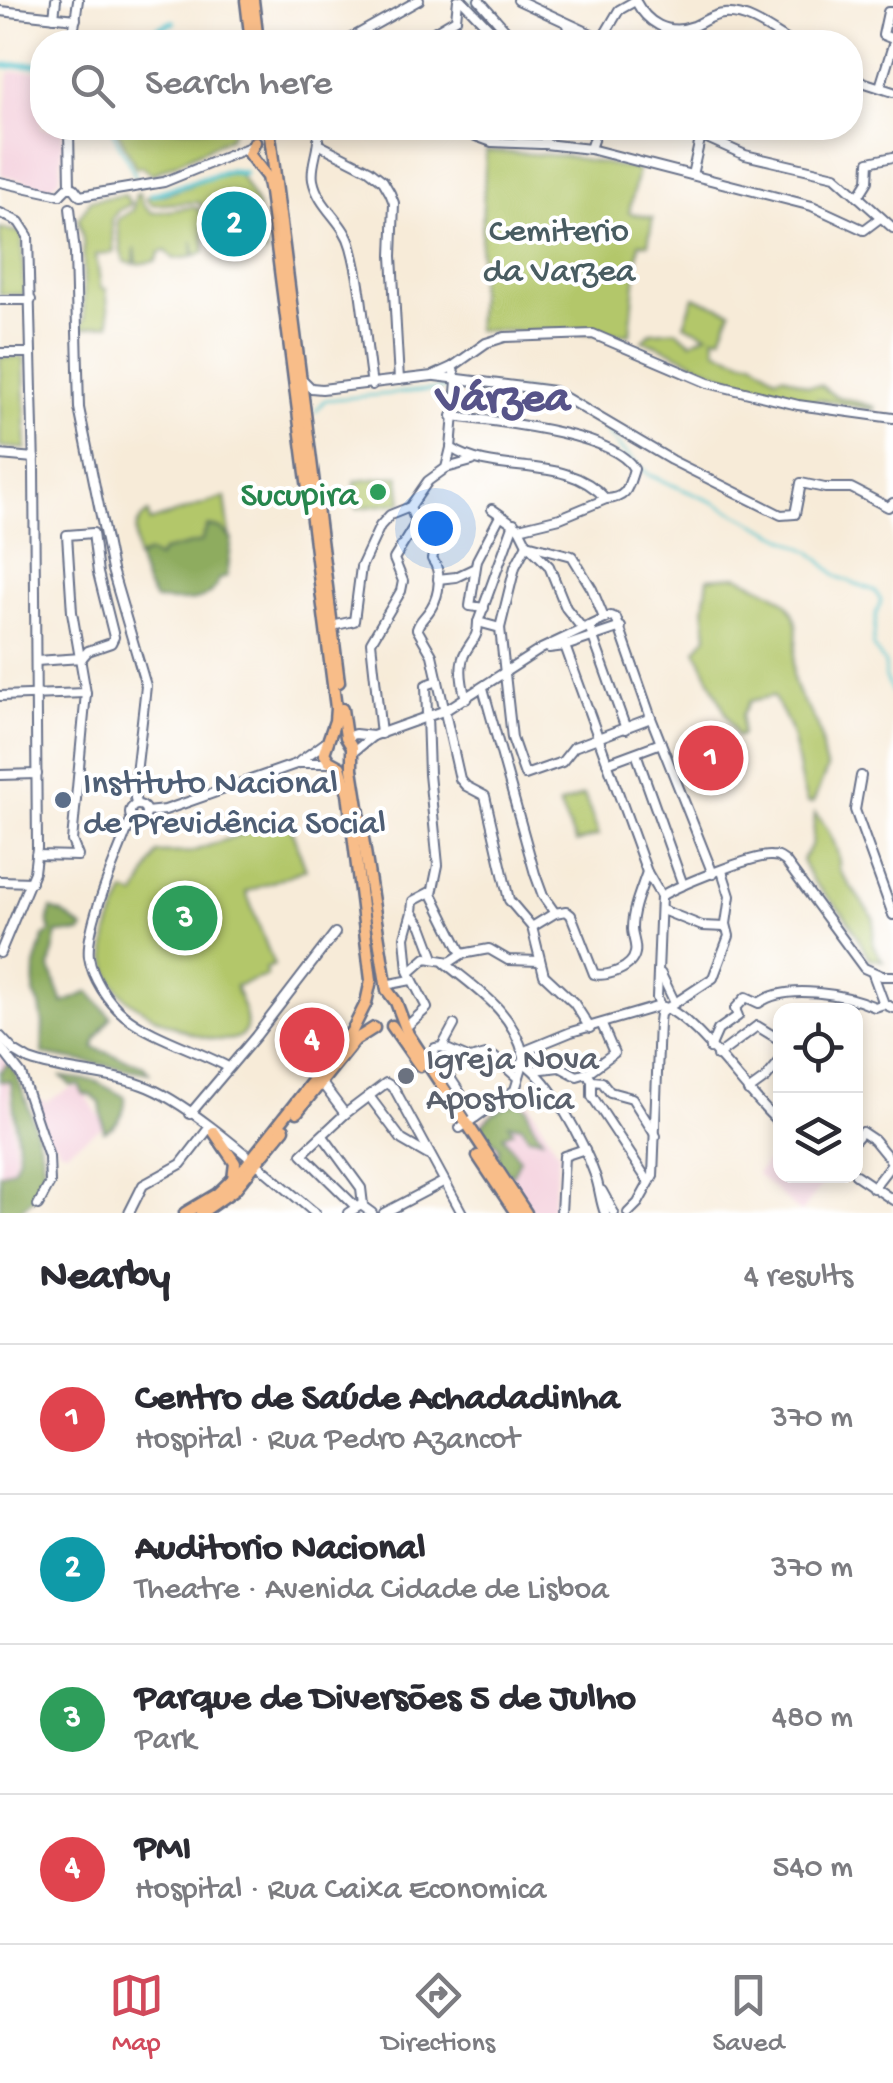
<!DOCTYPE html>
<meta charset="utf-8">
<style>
body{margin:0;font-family:"Gochi Hand",sans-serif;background:#f2f2f3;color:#2b2b33}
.controls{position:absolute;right:30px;bottom:30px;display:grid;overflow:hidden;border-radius:20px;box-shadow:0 5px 15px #0003}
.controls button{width:90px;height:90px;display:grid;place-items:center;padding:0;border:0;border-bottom:2px solid #e1e1e2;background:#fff;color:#2b2b33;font:50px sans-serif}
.you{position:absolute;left:435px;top:528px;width:35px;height:35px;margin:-25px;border:8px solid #fff;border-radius:50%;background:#1a73e8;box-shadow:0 0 0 15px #1a73e833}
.badge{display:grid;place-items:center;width:65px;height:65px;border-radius:50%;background:#d1495b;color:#fff;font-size:32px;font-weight:700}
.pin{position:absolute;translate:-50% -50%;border:5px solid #fff;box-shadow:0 2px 10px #0006}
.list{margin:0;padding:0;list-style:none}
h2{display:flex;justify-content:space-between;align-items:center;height:130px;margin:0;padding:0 40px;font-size:42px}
h2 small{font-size:32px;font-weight:400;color:#7c7c81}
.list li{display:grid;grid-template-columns:65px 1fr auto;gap:30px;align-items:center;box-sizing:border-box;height:150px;padding:0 40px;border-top:2px solid #e1e1e2}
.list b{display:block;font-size:38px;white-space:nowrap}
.list p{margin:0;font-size:32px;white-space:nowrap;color:#7c7c81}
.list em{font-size:32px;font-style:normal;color:#7c7c81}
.icon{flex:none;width:55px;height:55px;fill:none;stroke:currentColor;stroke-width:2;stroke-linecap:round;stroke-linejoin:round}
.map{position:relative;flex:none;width:893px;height:1213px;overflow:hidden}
.search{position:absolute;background:#fff;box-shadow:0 5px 15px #0003;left:30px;right:30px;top:30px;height:110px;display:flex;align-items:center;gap:25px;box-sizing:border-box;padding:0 35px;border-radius:40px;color:#7c7c81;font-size:38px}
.sheet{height:730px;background:#fff}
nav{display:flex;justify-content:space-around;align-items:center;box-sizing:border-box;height:140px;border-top:2px solid #e1e1e2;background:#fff;font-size:28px;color:#7c7c81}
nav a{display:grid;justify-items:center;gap:5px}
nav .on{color:#d1495b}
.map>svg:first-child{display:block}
.built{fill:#f4cfdc}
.green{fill:#b3c76b;stroke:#677b64;stroke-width:2.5}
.forest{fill:#8eac5f;stroke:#546e5e;stroke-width:2.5}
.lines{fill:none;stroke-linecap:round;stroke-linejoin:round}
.stream{stroke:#57c4cd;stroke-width:2.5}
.canal{stroke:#57c4cd;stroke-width:6}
.minor-casing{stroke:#687189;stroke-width:12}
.major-casing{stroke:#687189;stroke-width:15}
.minor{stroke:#fff;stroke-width:8}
.major{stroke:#f8bd89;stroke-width:10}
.leisure-dot{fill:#2e9e5b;stroke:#fff;stroke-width:4}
.service-dot{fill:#5c6f8a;stroke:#fff;stroke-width:4}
.worship-dot{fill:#6b7280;stroke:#fff;stroke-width:4}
.labels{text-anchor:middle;stroke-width:8;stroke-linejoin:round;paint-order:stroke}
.park-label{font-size:35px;fill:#495d62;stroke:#fff}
.leisure-label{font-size:35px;fill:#27864d;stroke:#fff;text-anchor:end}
.service-label{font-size:35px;fill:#4e5e75;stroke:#fff;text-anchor:start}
.worship-label{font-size:35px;fill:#5b616d;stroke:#fff;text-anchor:start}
.district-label{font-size:45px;font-weight:bold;fill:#575489;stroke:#fff}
</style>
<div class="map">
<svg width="893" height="1213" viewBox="0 0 893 1213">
<rect width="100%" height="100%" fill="#fff"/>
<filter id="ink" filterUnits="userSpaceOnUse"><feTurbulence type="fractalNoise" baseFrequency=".01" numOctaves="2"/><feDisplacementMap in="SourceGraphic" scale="20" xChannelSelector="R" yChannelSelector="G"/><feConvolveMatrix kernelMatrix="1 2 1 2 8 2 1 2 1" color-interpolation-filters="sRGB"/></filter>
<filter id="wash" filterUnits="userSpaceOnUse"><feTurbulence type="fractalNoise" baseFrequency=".0048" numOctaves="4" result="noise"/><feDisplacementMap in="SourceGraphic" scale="40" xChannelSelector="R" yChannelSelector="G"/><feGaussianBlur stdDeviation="2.25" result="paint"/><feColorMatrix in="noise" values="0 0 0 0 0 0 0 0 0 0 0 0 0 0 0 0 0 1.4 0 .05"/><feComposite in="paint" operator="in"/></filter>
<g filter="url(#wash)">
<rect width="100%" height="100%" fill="#f7ebd8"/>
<g class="built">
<polygon points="42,70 42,128 64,128 60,178 49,188 1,175 9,72"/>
<polygon points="725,725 741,765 732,772 695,785 681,751 687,741"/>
<polygon points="0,1056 5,1059 16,1155 12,1170 0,1174"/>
<polygon points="71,1088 81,1088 105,1125 66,1151 58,1148 57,1143 45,1141 37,1104 37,1099 46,1102"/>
<polygon points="522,1090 559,1154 552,1209 546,1213 533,1213 474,1125"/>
<polygon points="780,1144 780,1176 828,1176 801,1213 757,1174"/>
</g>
<g class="green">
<polygon points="116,128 234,128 229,138 153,174 140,166 136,168"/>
<polygon points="486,151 565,156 638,170 629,213 653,218 648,244 639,243 630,334 476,330"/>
<path d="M239 173 257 206 267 253 255 254 244 248 216 250 208 212 198 202 152 205 147 200V197C179 196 208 172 239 173Z"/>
<polygon points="139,193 144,206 153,213 192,207 199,209 203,217 205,252 196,256 192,241 193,257 174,259 166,251 160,252 156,261 137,264 135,248 134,264 125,262 121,253 117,220 133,210 136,194"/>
<polygon points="125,195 131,204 118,211 112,219 114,252 96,255 101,288 106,289 110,324 79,329 84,319 83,240 78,219 91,200"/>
<polygon points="0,228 22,233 24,295 0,294"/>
<path d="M694 297 731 311 721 337 714 336 716 350 743 360H753L776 377 783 375 809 386 820 385 835 396 875 407V410L817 399 811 403C770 394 732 380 693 362 676 354 662 345 643 341L651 332 676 330 691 342 707 334 684 324Z"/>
<polygon points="0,357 24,357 26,449 0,447"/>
<polygon points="399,476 402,503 357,508 355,481"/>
<path d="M225 497 230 536 215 527H207L201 542 163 551 157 559 148 553 137 558C136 541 131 523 148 513L150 522Z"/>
<path d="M738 576C753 584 781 593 790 608 804 628 792 654 793 676 795 695 809 708 817 724 824 740 820 753 827 769L813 803H807C799 782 798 761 793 740 790 724 781 710 773 696L750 701 742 715V735L737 737 696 650 707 636 704 608 708 578Z"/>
<polygon points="584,795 599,835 576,843 559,805"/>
<path d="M815 813C828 827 841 850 839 870L874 919 873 945 883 961 869 958C860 944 850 920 840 910 823 892 811 883 802 860L812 844Z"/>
<path d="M287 818 306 869 246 892 274 965 265 969 267 976 235 986C239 998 251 1020 245 1031 227 1060 137 1012 121 993 111 981 106 966 106 950 105 931 118 909 125 892L136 896 157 853 191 852Z"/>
</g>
<g class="forest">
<path d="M208 526 221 529 232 539 227 576 218 580C211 607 178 601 155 600L146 585 137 558 149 553 157 559 163 551 201 542Z"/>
<polygon points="51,909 63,913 84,929 81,933 57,933 50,968 63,1003 89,992 111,1017 96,1039 94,1048 144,1066 149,1073 42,1054 43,1024 40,1006 34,994 35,966 44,936 51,932 48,921"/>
<path d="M9 1063C22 1081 46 1154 44 1176 43 1192 28 1203 17 1213H0V1174L14 1168 19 1156 11 1082 0 1081V1072Z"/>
<path d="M62 1077 95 1081 125 1097C126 1112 118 1126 104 1131L100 1103 91 1095 83 1094 79 1085 71 1086Z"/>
<path d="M519 1103 527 1107 531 1121 542 1138 528 1136 522 1126 509 1124 513 1131 503 1136 520 1159 512 1176 498 1164 499 1147 480 1129C485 1116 505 1104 519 1103Z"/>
</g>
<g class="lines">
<g class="stream">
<polyline points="472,0 494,22"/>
<polyline points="111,128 136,177"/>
<polyline points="697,128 702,130"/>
<polyline points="467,388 531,392 582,412"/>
<polyline points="316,411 325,400 451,388"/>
<polyline points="598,420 621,449 649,475 715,503 811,552 838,577 875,591 881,601 876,614 873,646 885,664 885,676 893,695"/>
</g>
<g class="canal">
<polyline points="129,42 173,22"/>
<polyline points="0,66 42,64"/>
<polyline points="152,195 229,171 244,173"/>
</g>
</g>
</g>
<g filter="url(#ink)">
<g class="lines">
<defs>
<g id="minor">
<polyline points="462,0 502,42"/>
<polyline points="479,0 516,42"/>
<polyline points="518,0 602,39 601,42"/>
<path d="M635 0C647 23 667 36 694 26 704 22 713 14 724 14 748 12 772 31 790 42"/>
<polyline points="0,11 76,19"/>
<polyline points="893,12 888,12 883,35 893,39"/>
<polyline points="54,17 56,0"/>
<polyline points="568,25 573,42"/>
<polyline points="602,39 619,10 635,1"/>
<polyline points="72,42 78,0"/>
<polyline points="344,42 419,0"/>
<polyline points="417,42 456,19 458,0"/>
<polyline points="850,78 893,92"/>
<polyline points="880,87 893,45"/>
<polyline points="69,128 70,187"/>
<path d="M318 128C321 147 310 164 313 180 318 207 345 222 351 247 363 291 365 340 372 385"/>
<polyline points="454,128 492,142 541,144 545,144 545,128"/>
<polyline points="685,128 745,155 835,176 893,228"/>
<polyline points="545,144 590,149 812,206 864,230 880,218"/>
<polyline points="320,145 369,170 383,181 390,193 394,203 392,256 399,380"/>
<polyline points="590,149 597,128"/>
<polyline points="692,175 701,135"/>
<polyline points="0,182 60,195"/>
<polyline points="60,195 67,188 74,188 80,196 164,182 250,147"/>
<polyline points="858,197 868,181 869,162 893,157"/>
<polyline points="70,208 75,253 79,408 112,570 146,686 134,791 136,805"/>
<polyline points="0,213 19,222 28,236 34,468 37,848 34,872 0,953"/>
<polyline points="0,300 31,300"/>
<polyline points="0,353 31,353"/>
<path d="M452 367 457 381 451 448C497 478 566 453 606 499L560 518 519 528"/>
<polyline points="435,376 554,391 671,460 781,515 795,514 801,483 825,488 851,488 888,507 893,503"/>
<polyline points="302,379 311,388 322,389 432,376 452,367 486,343 505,337 593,334 708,383 798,405 893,418"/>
<path d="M452 416C492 421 614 432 634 469 628 488 627 498 606 499"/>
<polyline points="0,455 34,458"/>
<polyline points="446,468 472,461"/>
<polyline points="492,509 519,528 527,544 549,566 566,608 582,628"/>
<path d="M441 525 432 559C442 572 440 594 431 608 426 617 420 619 417 629L432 655 460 779 466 786 485 796 509 900 532 927 544 975 574 1003 590 1028"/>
<polyline points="438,579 456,577 475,568"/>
<polyline points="484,608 470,606 477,560 500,516"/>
<polyline points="478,622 500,628 512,738 525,775 562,762 574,747 651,718"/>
<polyline points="332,626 354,621 361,567 380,526 390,515 410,507 428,481 446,468 451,448"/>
<polyline points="589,626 626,729"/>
<polyline points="500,628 515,567 527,544 572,556 592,589 604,618"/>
<polyline points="565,646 647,872 661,896 657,998 660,1006"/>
<polyline points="549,648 565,646 621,627"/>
<polyline points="36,661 82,658"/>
<polyline points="438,681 426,685 429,774 438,865 432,894 462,954"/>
<polyline points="483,688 535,874 543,896 555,913"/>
<polyline points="0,696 86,693"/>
<path d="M466 699C462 685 458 664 466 651 473 639 478 637 478 622L514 523"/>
<polyline points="381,734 371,642 401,591 403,581 394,559 416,523 410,507"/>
<polyline points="346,737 355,734 373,736"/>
<polyline points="352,753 373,736 446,710 541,649 611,616 616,618 651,718 713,874"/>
<polyline points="636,753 683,885"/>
<polyline points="300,761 325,743"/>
<polyline points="607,763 661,743"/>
<polyline points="0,775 37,774"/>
<polyline points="861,776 855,810 893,915"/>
<circle cx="138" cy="813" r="8"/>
<polyline points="146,812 165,810 299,763 333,763"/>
<path d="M132 817C120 850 85 925 89 957 92 978 108 1002 124 1015 151 1037 197 1050 228 1067"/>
<polyline points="36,855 78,856 72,841 86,693 72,612 67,535 93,533 98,573 114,637 111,643 88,651 82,658"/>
<polyline points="0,881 31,882"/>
<path d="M661 896C677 886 753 855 771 856 779 856 779 857 786 862L864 968 882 976H893"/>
<polyline points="662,910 702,926 726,927"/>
<polyline points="412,912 413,901 432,891"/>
<path d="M532 927 555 913 566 911 571 915 594 974C607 977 632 969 635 953 637 946 632 936 632 929 632 909 641 890 647 872"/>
<path d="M445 963C479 991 513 1011 524 1057"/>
<polyline points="408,971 405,937 412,912 422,926 434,958"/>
<polyline points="661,974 674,1001"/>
<polyline points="873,974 884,1004"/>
<polyline points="385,985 411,980"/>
<polyline points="669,1007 713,978 729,936 726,924 730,896 722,871"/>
<polyline points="454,1025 442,1047 435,1048 433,1052 476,1117"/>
<polyline points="602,1025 614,1053 587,1073 592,1081 592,1096 648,1181"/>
<polyline points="405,1028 427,1008 409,973 426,958 450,962 462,954 489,949 508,960 540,961"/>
<path d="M0 1036 14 1051 29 1060C65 1073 105 1072 142 1085 191 1102 272 1178 315 1213"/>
<polyline points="0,1047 21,1074 49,1157 50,1183 38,1205"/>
<polyline points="442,1047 470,1059 486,1055 494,1057 518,1078"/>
<path d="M710 1048 718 1030 738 1016 735 1009 746 997 759 1003C786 983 846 994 875 1007L884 1004 893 1008"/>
<polyline points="717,1056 757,1026 780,1040"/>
<path d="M523 1062C553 1083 583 1141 595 1175 600 1188 600 1201 605 1213"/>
<polyline points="534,1070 560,1067 577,1076 587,1073"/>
<polyline points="592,1081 602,1082 610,1092 632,1098 656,1136"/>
<polyline points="321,1082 345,1114"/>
<polyline points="748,1091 766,1078 780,1061"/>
<polyline points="369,1096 402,1140 428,1155"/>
<polyline points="190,1114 256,1036 335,933"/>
<path d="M460 1128 515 1090 527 1050 571 1032 660 1006C694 1013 748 1097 780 1123"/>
<polyline points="323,1136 361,1188 363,1205"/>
<polyline points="856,1139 862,1132 874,1140 892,1162"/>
<polyline points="856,1175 893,1200"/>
<polyline points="873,1188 893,1162"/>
<polyline points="602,1191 614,1213"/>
<polyline points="355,1206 302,1154 345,1114 386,1083 394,1088 462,1213"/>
<polyline points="129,1213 143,1185 181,1164 209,1128"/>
<polyline points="348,1213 361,1205 372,1213"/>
<polyline points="384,1213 443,1182"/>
<polyline points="561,1213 564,1156 585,1149"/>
<polyline points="628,1213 638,1203 653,1176 659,1022 660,1014 666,1008"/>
</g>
<g id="major">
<polyline points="246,0 251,42"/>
<polyline points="253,0 258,42"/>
<polyline points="269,128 339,682"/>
<polyline points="342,709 346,737 352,747 352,769 387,990 396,1002 408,1034 526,1213"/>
<polyline points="392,1026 420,1066"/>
<polyline points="297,1112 355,1040 374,1028"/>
<polyline points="214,1132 235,1163 233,1179"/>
<polyline points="478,1156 516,1213"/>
<polyline points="185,1213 217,1194 245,1167 352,1031 366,1003 371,980 348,793 340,767 329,761 324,753 335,721 336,708 270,192 267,177 249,154 255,142"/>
<polyline points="201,1213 234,1190 284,1129"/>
</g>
</defs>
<use href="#minor" class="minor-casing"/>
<use href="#major" class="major-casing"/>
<use href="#minor" class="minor"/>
<use href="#major" class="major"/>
</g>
</g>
<circle class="leisure-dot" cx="378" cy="492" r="10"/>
<circle class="service-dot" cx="63" cy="800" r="10"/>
<circle class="worship-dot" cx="406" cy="1076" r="10"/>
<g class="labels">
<g class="park-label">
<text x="559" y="240">Cemiterio<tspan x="559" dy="40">da Varzea</tspan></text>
</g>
<g class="leisure-label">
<text x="358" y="504">Sucupira</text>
</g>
<g class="service-label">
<text x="83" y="792">Instituto Nacional<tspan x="83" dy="40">de Previdência Social</tspan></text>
</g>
<g class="worship-label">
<text x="426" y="1068">Igreja Nova<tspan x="426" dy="40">Apostolica</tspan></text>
</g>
<g class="district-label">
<text x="503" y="409">Várzea</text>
</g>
</g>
</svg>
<div class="controls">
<button><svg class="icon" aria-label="locate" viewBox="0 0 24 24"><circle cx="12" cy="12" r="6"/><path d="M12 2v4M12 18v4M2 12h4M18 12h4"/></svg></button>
<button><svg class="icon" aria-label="layers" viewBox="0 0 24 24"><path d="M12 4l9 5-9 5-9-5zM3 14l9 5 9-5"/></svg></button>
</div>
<div class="you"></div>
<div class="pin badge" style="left:711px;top:758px;background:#e0444e">1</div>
<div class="pin badge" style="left:234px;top:224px;background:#0f9aa8">2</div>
<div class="pin badge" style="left:185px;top:918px;background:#2e9e5b">3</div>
<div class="pin badge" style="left:312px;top:1040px;background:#e0444e">4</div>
<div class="search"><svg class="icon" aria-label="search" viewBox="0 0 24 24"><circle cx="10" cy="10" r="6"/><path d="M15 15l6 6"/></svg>Search here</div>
</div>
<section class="sheet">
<h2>Nearby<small>4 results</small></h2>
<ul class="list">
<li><span class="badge" style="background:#e0444e">1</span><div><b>Centro de Saúde Achadadinha</b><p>Hospital · Rua Pedro Azancot</p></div><em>370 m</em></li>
<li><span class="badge" style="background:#0f9aa8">2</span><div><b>Auditorio Nacional</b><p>Theatre · Avenida Cidade de Lisboa</p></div><em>370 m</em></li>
<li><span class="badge" style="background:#2e9e5b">3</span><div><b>Parque de Diversões 5 de Julho</b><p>Park</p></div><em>480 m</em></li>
<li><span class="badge" style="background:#e0444e">4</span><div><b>PMI</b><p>Hospital · Rua Caixa Economica</p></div><em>540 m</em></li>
</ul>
</section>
<nav>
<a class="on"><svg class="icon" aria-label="map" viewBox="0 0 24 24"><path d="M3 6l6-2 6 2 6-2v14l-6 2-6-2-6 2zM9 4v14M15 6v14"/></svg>Map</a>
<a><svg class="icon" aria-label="directions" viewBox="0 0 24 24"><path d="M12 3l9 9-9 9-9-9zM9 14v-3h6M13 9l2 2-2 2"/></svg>Directions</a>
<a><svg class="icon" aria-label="saved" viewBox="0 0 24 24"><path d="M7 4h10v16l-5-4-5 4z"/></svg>Saved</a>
</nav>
